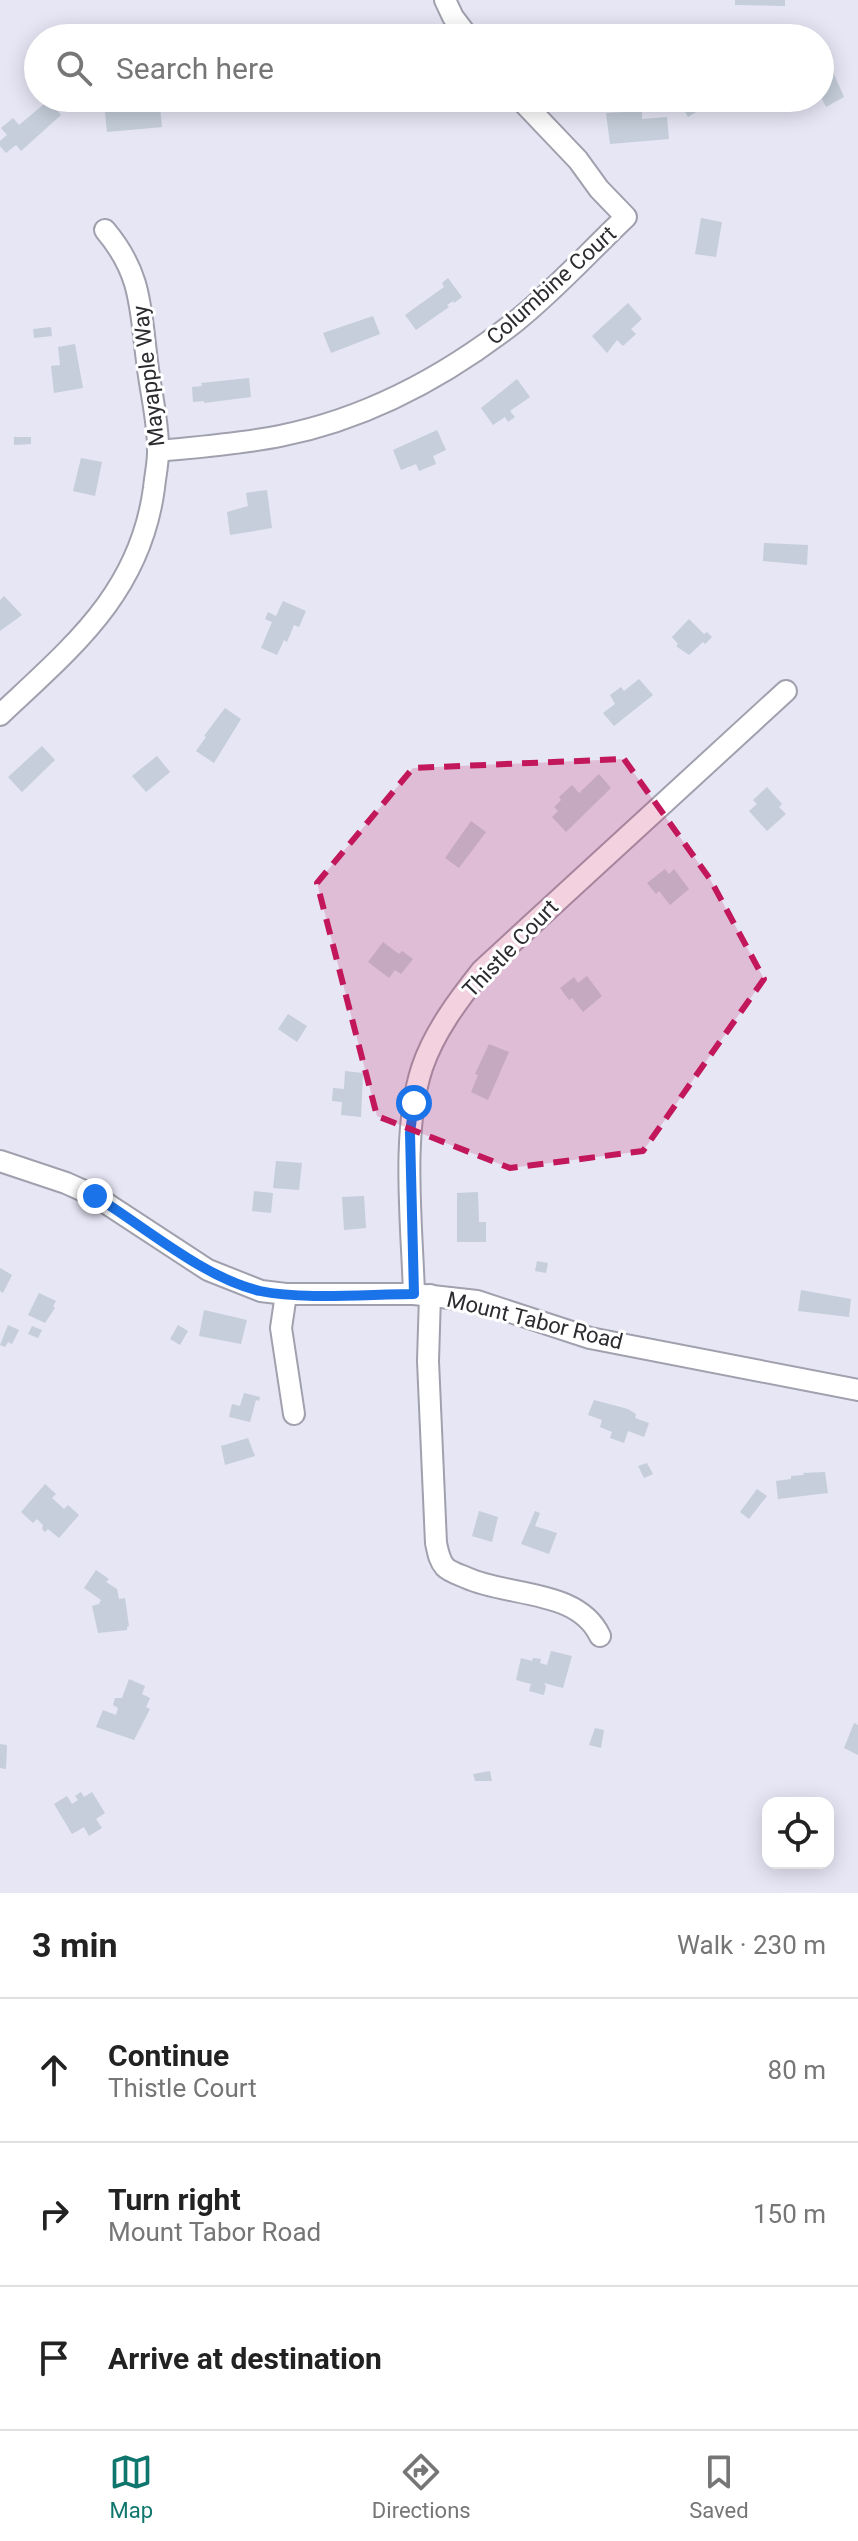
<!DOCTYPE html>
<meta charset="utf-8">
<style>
body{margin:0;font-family:Roboto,sans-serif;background:#f2f2f2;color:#222}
.controls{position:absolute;right:24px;bottom:24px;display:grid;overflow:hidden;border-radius:16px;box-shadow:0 4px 20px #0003}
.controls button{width:72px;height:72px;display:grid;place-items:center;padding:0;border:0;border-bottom:2px solid #e0e0e0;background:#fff;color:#222;font:40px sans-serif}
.stop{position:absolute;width:24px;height:24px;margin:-18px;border:6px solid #1a73e8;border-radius:50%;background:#fff}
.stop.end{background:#1a73e8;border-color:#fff;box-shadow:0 2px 8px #0008}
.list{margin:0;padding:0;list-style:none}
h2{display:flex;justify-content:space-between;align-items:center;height:104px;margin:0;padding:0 32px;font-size:34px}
h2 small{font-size:26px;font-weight:400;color:#767676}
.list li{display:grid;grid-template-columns:52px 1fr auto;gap:24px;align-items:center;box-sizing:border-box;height:144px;padding:0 32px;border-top:2px solid #e0e0e0}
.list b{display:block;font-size:30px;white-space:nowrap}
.list p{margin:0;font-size:26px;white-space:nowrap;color:#767676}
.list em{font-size:26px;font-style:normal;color:#767676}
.icon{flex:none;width:44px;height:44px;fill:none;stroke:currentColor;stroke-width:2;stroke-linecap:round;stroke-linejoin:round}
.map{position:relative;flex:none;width:858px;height:1893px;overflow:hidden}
.search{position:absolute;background:#fff;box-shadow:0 4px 20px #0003;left:24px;right:24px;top:24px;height:88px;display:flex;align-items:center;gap:20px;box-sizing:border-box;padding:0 28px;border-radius:44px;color:#767676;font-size:30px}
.sheet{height:536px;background:#fff}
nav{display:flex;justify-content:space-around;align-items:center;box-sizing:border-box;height:112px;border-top:2px solid #e0e0e0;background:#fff;font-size:22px;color:#767676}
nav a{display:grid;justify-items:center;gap:4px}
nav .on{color:#0f766e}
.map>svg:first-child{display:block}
.building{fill:#c5ceda}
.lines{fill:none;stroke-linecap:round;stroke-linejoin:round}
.minor-casing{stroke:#a0a0ae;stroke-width:24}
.minor{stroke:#fff;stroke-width:20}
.route{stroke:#1a73e8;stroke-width:10}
.marked{fill:#c2185b;fill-opacity:0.2;stroke:#c2185b;stroke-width:6;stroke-dasharray:16 10;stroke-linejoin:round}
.labels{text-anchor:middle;stroke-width:6;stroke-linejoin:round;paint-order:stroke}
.street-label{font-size:22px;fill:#2b2b30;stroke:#fff}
</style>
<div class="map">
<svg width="858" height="1893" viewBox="0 0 858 1893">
<rect width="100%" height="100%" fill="#e6e6f5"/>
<g class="building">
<polygon points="735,0 785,0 785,6 735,5"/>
<polygon points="823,49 844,97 826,107 820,95 820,51"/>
<polygon points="49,100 61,115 21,151 16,145 6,153 0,146 0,141 7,135 1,128 13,118 19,125"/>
<polygon points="696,101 701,109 688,117 684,110"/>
<polygon points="134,105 139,105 140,109 160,106 162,127 107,132 105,112 134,108"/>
<polygon points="642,111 642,119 667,117 669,139 610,144 606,113"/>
<polygon points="701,218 722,222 716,257 695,254"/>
<polygon points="448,278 462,297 454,303 453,301 447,305 449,307 416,330 405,315 444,287 442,283"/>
<polygon points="628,303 642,319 631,329 636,334 623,346 617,340 607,353 592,336"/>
<polygon points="373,316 380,334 331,353 323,333"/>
<polygon points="51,327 52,336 34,338 33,329"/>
<polygon points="75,344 83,388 54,393 51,366 60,365 58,347"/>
<polygon points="249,378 251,397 204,403 204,401 193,402 192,387 202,386 201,383"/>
<polygon points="517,379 530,397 510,411 515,417 508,422 505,417 493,425 481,408"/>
<polygon points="437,430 446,450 433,456 436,464 419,471 416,464 401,470 393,450"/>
<polygon points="14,437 31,437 31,444 14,445"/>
<polygon points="81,458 102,462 95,496 73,491"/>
<polygon points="267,490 272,528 230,535 227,512 248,506 246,493"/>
<polygon points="764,543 808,545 807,565 763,561"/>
<polygon points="4,596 22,615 0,631 0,600"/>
<polygon points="283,601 306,611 299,627 294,625 287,642 284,640 277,655 261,648 272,622 265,619 268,612 276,616"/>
<polygon points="689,619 704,634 707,632 712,637 705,644 703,642 689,655 676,646 678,644 672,637"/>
<polygon points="639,679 653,695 614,726 603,713 615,704 610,695 621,687 624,691"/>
<polygon points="225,708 241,719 214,763 196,751 206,737 204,736"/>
<polygon points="42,746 55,760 22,792 8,777"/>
<polygon points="157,756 170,772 146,792 132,776"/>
<polygon points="599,774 611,788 566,832 552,817 558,811 554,807 561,800 559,797 572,785 579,793"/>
<polygon points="767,787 782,804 779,807 786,814 767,831 749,811 757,804 753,800"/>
<polygon points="471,821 486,832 459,868 445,858"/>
<polygon points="665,869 669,874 674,869 689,889 670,905 659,891 656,894 647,883"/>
<polygon points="383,942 399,954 402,951 413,959 401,974 395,970 389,978 368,962"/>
<polygon points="587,976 602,996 583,1012 572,998 569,1000 560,988 574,977 578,983"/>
<polygon points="288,1014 307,1026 297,1042 278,1029"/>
<polygon points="489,1044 509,1052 488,1100 471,1092 478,1075 475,1074"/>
<polygon points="345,1071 363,1073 361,1117 341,1115 342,1102 332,1101 333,1088 344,1089"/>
<polygon points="276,1161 302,1163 299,1190 273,1188"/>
<polygon points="254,1191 273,1193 271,1213 252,1211"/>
<polygon points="478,1192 479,1222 486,1222 486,1242 457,1242 457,1193"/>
<polygon points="364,1196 366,1228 344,1230 342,1197"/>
<polygon points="537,1261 548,1263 546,1273 535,1271"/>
<polygon points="0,1268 12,1275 3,1293 0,1291"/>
<polygon points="801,1290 851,1299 849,1317 798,1311"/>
<polygon points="39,1293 56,1301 53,1306 55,1308 45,1323 28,1315"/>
<polygon points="204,1310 247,1320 241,1344 199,1336"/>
<polygon points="8,1325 19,1330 12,1344 8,1342 5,1347 0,1345"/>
<polygon points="178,1325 188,1331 180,1345 170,1339"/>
<polygon points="32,1326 42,1330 38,1338 28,1334"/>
<polygon points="244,1393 260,1397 259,1401 256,1400 250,1422 229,1417 232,1404 240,1406"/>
<polygon points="594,1400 628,1409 636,1414 635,1418 649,1423 644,1437 628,1431 624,1443 610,1438 612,1432 600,1427 602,1420 588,1415"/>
<polygon points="248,1438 255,1456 225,1465 221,1446"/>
<polygon points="647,1463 653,1474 644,1478 638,1466"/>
<polygon points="825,1472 828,1493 778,1499 776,1481 791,1479 791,1476 804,1475 803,1473"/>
<polygon points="45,1484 56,1494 52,1498 64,1509 68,1505 79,1515 59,1538 48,1529 45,1532 42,1529 43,1525 37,1519 33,1523 21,1512"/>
<polygon points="757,1489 767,1496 749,1519 740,1512"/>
<polygon points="479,1511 498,1517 492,1542 472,1536"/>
<polygon points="535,1511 540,1513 535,1526 557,1533 549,1554 521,1544"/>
<polygon points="96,1570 109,1579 106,1582 117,1589 119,1599 125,1598 129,1626 127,1627 127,1630 98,1633 92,1606 99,1604 101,1600 84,1588"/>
<polygon points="551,1651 572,1656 563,1688 544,1683 546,1686 544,1695 529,1691 531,1684 516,1680 521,1658 532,1661 533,1658 541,1659 540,1663 547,1665"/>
<polygon points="129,1679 145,1686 142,1694 150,1698 146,1707 150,1709 134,1740 96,1727 103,1710 116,1715 118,1708 113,1705 115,1698 122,1698"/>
<polygon points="854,1723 858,1725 858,1755 844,1748"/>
<polygon points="595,1728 604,1730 601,1748 589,1745"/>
<polygon points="0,1744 7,1745 6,1769 0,1768"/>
<polygon points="490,1771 492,1781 475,1781 473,1774"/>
<polygon points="81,1792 84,1797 92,1792 105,1813 96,1819 102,1828 89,1836 84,1827 72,1834 54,1804 67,1796 72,1804 78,1800 75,1796"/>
</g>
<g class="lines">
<defs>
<g id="minor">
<polyline points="445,0 453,17 469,38"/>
<path d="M158 451C199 447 240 444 280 436 366 419 446 376 515 322 554 291 589 252 626 217L599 189 578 160 519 98"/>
<path d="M0 715C72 647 140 593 154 488 155 477 158 464 158 452 159 423 150 390 147 361 140 307 142 274 105 230"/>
<polyline points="0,1161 66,1183 95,1196 208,1270 261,1291 286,1294 414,1294 477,1301 590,1338 858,1390"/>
<polyline points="286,1294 281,1328 294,1414"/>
<path d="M414 1294C412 1226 401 1132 422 1068 434 1032 459 999 482 970L786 691"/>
<path d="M430 1295 428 1361 436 1543C438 1552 439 1560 445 1567 450 1572 460 1575 467 1578 509 1597 578 1589 600 1636"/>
</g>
</defs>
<use href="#minor" class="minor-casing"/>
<use href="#minor" class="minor"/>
</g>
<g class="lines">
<path class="route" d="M95 1196C145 1227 204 1278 260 1291 303 1300 369 1294 414 1294L410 1133 414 1103"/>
</g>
<path class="marked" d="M624 759 710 879 764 979 643 1151 510 1168 377 1116 317 883 413 768Z"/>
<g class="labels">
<g class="street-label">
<text transform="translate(551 285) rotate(-42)" y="8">Columbine Court</text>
<text transform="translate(148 376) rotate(-97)" y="8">Mayapple Way</text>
<text transform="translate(510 948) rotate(-46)" y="8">Thistle Court</text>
<text transform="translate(535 1320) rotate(14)" y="8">Mount Tabor Road</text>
</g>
</g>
</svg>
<div class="controls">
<button><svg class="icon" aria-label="locate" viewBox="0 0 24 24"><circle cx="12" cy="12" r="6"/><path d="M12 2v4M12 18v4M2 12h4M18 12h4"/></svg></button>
</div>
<div class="stop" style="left:414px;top:1103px"></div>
<div class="stop end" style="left:95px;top:1196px"></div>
<div class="search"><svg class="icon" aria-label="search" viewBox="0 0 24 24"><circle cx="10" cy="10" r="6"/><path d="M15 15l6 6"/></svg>Search here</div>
</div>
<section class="sheet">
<h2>3 min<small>Walk · 230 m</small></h2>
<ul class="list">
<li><svg class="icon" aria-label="ahead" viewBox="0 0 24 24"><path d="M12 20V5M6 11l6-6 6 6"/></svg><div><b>Continue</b><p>Thistle Court</p></div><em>80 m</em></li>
<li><svg class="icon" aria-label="right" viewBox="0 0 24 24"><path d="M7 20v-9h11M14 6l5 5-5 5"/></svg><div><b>Turn right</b><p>Mount Tabor Road</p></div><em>150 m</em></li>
<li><svg class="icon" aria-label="arrive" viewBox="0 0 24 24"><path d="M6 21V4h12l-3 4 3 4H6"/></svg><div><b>Arrive at destination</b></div></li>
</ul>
</section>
<nav>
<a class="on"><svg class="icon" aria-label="map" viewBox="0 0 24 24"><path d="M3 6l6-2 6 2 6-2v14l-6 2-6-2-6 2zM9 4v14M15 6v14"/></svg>Map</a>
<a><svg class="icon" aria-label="directions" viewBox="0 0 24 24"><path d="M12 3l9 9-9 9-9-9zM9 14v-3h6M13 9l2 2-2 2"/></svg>Directions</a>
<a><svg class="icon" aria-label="saved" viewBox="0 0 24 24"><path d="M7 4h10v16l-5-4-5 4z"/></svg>Saved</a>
</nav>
